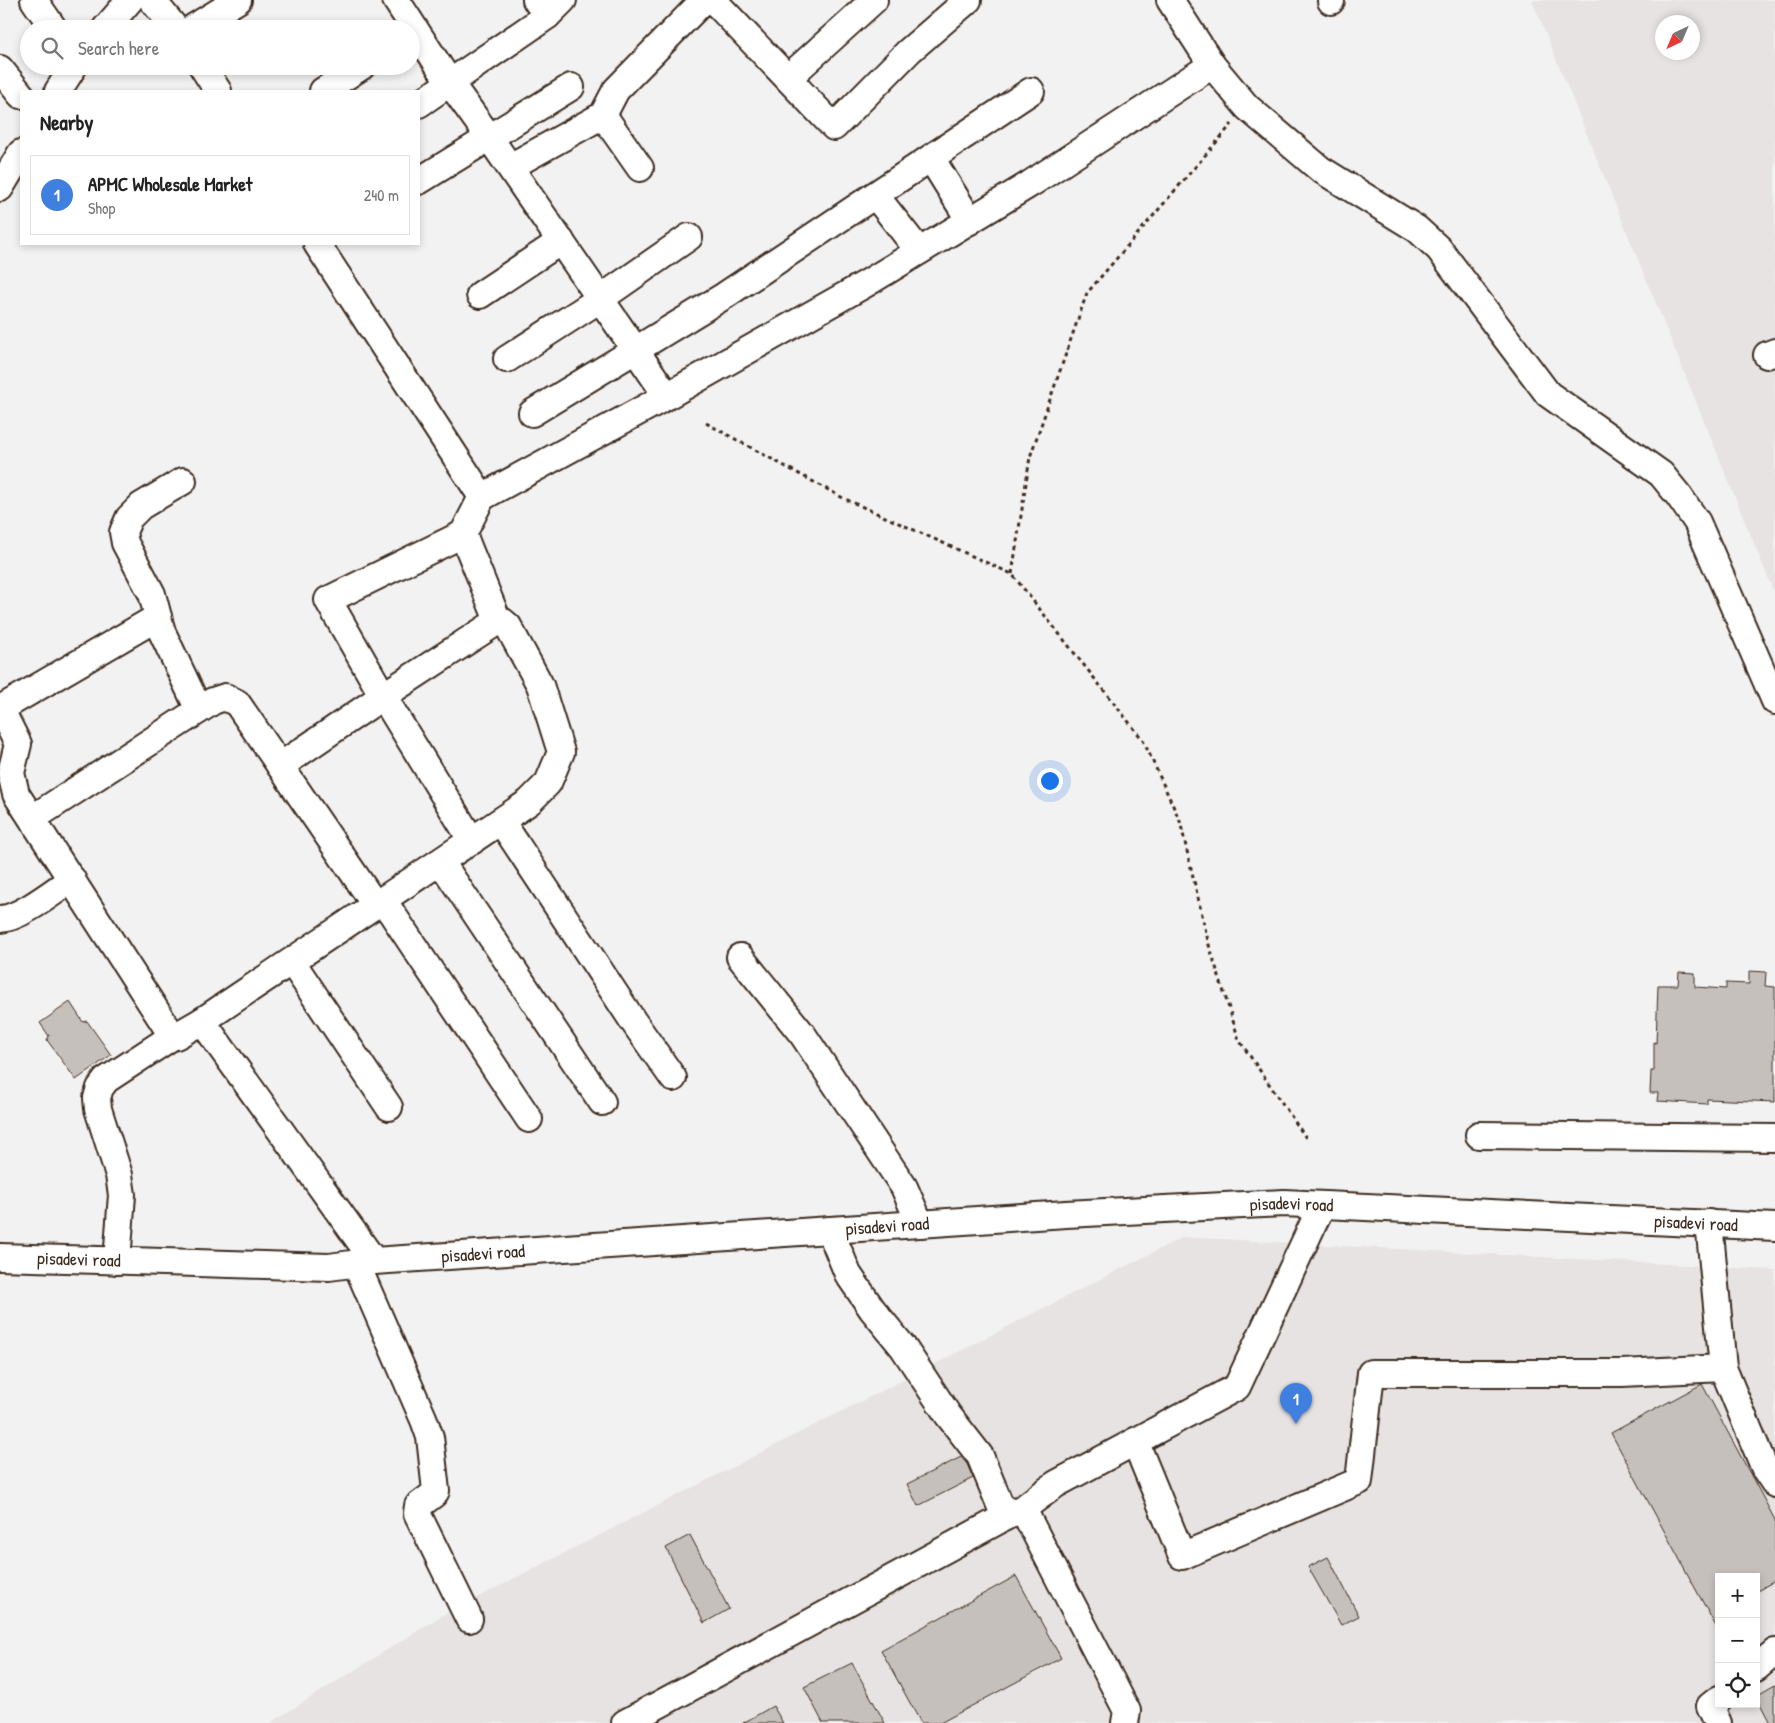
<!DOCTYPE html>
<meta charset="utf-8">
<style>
body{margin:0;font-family:"Patrick Hand",sans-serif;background:#f2f2f2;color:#222}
.controls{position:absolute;right:15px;bottom:15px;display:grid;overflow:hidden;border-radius:0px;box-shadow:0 2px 8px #0003}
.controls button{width:45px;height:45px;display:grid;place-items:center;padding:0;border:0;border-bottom:1px solid #e0e0e0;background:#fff;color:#222;font:25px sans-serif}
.compass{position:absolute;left:1655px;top:15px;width:45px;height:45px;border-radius:50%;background:#fff;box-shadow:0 2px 8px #0003;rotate:224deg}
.you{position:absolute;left:1049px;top:780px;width:18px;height:18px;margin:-12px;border:4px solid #fff;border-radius:50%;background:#1a73e8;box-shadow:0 0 0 8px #1a73e833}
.badge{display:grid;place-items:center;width:32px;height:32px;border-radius:50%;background:#c8321e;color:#fff;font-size:16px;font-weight:700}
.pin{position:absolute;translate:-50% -41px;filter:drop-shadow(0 1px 2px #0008)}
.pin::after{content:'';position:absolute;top:26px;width:18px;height:15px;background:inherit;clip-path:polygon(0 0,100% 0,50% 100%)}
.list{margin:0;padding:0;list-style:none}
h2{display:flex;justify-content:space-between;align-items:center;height:65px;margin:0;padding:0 20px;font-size:21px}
h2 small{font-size:16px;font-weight:400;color:#767676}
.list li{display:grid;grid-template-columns:32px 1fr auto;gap:15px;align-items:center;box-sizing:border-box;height:80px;margin:0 10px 10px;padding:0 10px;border:1px solid #e0e0e0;border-radius:0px}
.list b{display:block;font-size:19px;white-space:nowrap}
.list p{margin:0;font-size:16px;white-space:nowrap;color:#767676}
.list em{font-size:16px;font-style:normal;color:#767676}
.icon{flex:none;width:28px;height:28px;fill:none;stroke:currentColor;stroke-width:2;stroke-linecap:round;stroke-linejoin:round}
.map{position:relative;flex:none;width:1775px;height:1723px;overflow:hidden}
.search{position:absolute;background:#fff;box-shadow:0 2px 8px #0003;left:20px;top:20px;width:400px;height:55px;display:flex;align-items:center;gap:12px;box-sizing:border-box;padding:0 18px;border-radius:28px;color:#767676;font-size:19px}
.panel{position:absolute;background:#fff;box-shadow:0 2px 8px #0003;left:20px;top:90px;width:400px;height:155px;border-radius:0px}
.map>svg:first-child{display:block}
.built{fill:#e6e3e2;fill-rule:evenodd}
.building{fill:#c6c0bd;stroke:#3b2a1e}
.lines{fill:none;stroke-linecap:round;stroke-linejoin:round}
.minor-casing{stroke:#3b2a1e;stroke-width:30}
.path{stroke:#3b2a1e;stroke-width:3;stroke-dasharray:4 4;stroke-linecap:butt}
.minor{stroke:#fff;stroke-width:26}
.labels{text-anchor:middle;stroke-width:5;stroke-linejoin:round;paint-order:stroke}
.street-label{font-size:18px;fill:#3b2a1e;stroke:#fff}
</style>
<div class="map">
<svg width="1775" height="1723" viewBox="0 0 1775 1723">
<rect width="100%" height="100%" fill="#f3f2f2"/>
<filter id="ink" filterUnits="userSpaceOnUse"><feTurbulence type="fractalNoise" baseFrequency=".02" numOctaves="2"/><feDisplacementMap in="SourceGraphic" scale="10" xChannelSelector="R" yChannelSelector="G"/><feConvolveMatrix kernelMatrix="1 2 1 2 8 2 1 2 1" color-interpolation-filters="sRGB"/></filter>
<g filter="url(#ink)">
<g class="built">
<path d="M1532 0H1775V595ZM1662 22H1692V52H1662Z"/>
<path d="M1183 1237 1775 1270V1723H270L443 1615ZM1719 1577H1756V1704H1719Z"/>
</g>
<g class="building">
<polygon points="1749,971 1766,972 1765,986 1775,987 1775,1102 1707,1099 1707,1104 1657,1101 1658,1093 1650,1093 1651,1071 1654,1071 1654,1042 1656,1043 1658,985 1678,985 1679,972 1695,973 1695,987 1726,989 1726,983 1749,984"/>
<polygon points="70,1002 83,1022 87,1021 111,1055 76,1080 47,1040 49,1036 40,1023"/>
<polygon points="1702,1384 1775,1520 1775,1581 1756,1591 1756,1577 1719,1577 1719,1632 1611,1433"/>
<polygon points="961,1457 967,1464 973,1478 918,1506 907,1484"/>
<polygon points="690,1535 729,1609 704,1623 666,1548"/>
<polygon points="1328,1557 1359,1616 1341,1625 1308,1567"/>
<polygon points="1016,1576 1061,1658 940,1723 921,1723 881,1650"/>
<polygon points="852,1663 885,1723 823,1723 804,1687"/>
<polygon points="1775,1685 1775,1723 1770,1723 1756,1696"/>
<polygon points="773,1706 783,1723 743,1723"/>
</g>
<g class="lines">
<defs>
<g id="minor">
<polyline points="34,0 54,29"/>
<polyline points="152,0 176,29"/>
<polyline points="396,0 450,83 489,137 667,396"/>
<polyline points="536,0 547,16 563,0"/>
<polyline points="713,0 834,127 909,51 968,0"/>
<polyline points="1170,0 1212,65 1247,107 1320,169 1417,229 1439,249 1548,394 1661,474 1679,496 1697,522 1775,701"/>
<polyline points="1331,0 1331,1"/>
<polyline points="105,29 130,0"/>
<polyline points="191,29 238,0"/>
<polyline points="202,66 218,91"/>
<polyline points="0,69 21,95"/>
<polyline points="788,78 874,0"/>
<polyline points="58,91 74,66"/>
<polyline points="323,91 362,66"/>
<polyline points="419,104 547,16"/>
<polyline points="603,115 640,168"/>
<polyline points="931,158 970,221"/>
<polyline points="510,167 603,115 616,90 704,0"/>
<polyline points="419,181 571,87"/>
<polyline points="0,188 21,153"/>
<polyline points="875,195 1031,91"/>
<polyline points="317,244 482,497"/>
<polyline points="480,295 561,241"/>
<polyline points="1767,355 1775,352"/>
<polyline points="507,359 600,299 689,237"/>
<polyline points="532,413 724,296 875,195 919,251"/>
<polyline points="183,481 141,506 129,518 123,532 125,543 152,594 162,632 199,710"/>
<polyline points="463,534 482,497 667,396 867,283 1030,184 1212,65"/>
<polyline points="0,708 18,744 11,773 16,794 171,1034 176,1036 202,1021 374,1261"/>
<polyline points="0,709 158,617"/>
<polyline points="280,766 383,696 498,621"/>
<polyline points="33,818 213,701 225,697 237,703 376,906"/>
<polyline points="501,821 633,1021 673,1078"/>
<polyline points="441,862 602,1102"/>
<polyline points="383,900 529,1119"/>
<path d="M0 919C21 918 54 891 72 879"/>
<polyline points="740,957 803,1035 904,1187 920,1224"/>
<polyline points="292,962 389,1107"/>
<polyline points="202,1021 529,802 548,783 561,752 540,685 508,626 502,621 498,621 463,534 328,600 383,696 472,841"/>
<polyline points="1479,1135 1775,1138"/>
<polyline points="1709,1223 1723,1368 1765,1469 1775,1484"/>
<polyline points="830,1230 848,1274 872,1309 903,1347 948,1415 980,1456 1005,1517"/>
<path id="s1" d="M0 1257 329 1267 374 1261 1066 1214 1284 1203 1775 1227"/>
<polyline points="117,1261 122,1195 119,1175 98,1109 97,1098 100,1088 106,1080 173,1036"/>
<polyline points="356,1263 424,1420 430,1437 436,1491 434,1494 418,1506 417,1513 469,1619"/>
<polyline points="1135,1441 1182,1556 1359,1481 1371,1373 1622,1373 1723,1368"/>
<polyline points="1021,1510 1056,1484 1237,1387 1322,1205"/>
<polyline points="1756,1668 1775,1652"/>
<polyline points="625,1723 1018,1510 1025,1513 1127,1711 1125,1723"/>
<polyline points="1718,1723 1710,1706 1719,1699"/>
</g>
</defs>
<use href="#minor" class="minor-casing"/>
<g class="path">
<polyline points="706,423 843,498 1012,574 1143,740 1180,821 1209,945 1239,1040 1306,1138"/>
<polyline points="1012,574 1030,457 1087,293 1232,124"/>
</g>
<use href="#minor" class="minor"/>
</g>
</g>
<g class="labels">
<g class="street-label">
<text dy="6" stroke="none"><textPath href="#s1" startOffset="1294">pisadevi road</textPath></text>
<text dy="6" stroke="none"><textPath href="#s1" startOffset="1699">pisadevi road</textPath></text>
<text dy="6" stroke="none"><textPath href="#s1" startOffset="889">pisadevi road</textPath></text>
<text dy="6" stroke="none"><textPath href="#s1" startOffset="484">pisadevi road</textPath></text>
<text dy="6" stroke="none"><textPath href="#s1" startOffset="79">pisadevi road</textPath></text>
</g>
</g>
</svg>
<div class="controls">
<button>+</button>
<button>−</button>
<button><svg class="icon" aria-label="locate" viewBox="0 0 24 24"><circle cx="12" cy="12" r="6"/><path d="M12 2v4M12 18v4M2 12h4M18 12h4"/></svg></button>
</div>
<svg class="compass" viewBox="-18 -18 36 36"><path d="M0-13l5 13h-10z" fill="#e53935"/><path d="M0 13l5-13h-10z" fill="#767676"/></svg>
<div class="you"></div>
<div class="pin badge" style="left:1296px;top:1424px;background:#3f7fe0">1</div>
<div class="search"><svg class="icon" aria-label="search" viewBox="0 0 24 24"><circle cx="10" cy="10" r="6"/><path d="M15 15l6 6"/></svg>Search here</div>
<section class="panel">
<h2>Nearby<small></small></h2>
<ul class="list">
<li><span class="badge" style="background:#3f7fe0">1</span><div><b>APMC Wholesale Market</b><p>Shop</p></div><em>240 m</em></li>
</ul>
</section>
</div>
